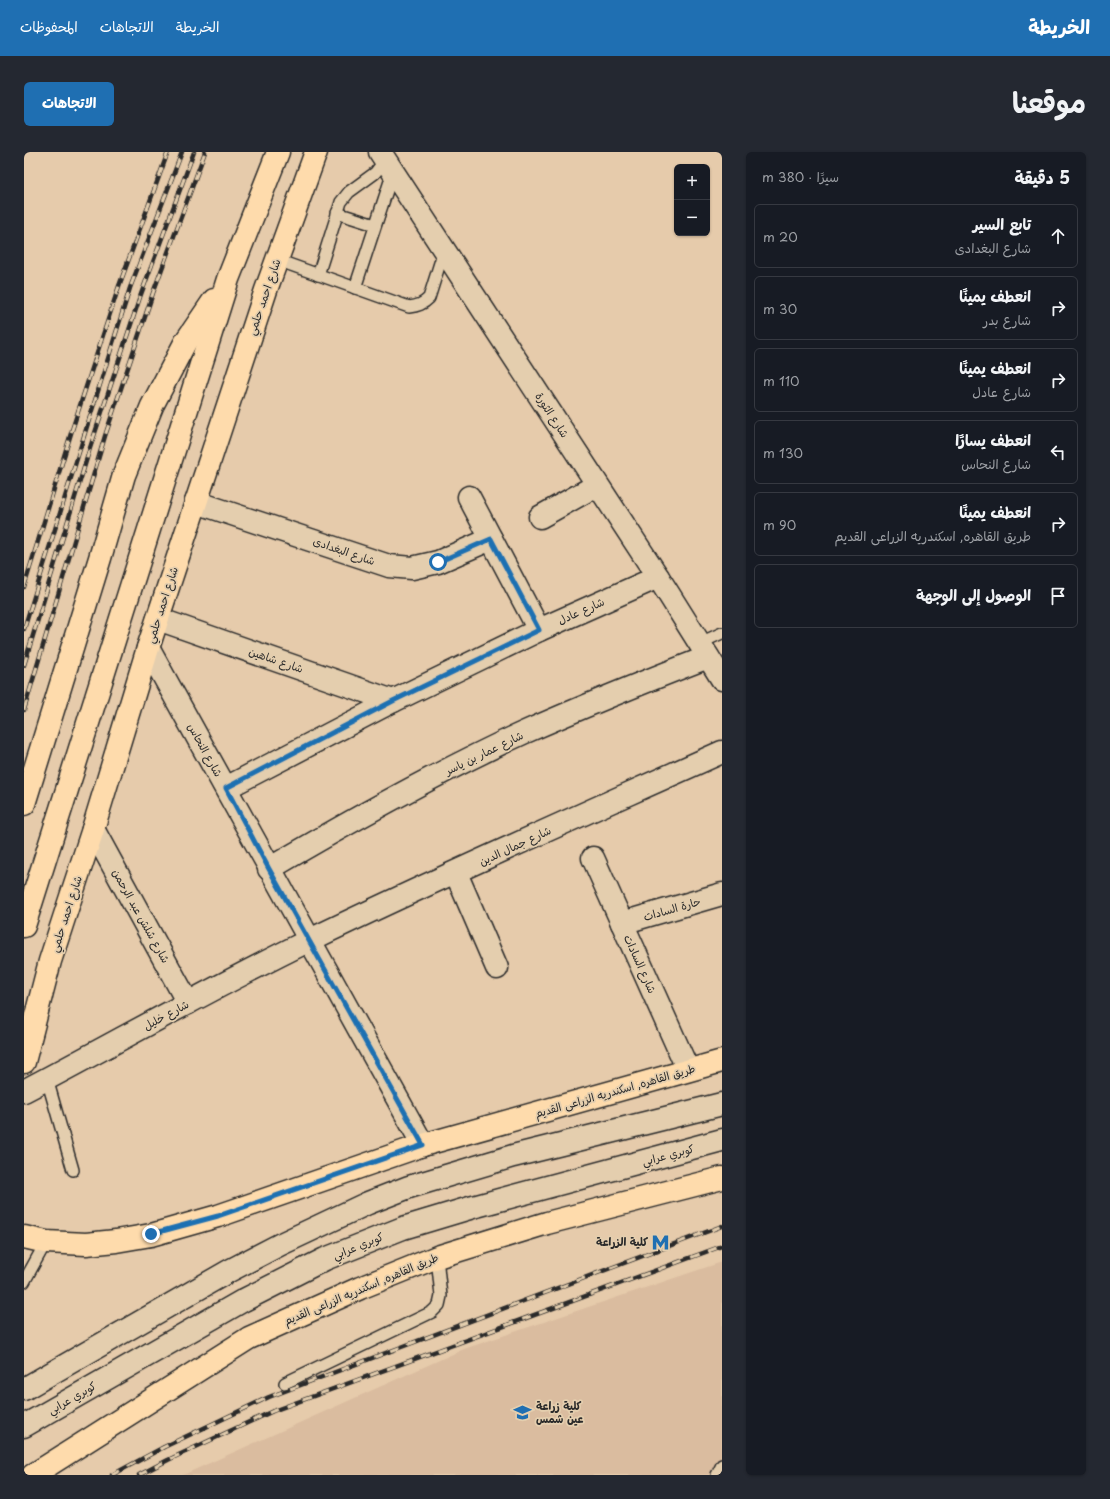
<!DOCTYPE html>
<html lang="ar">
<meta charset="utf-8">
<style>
body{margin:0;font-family:"Playpen Sans","Playpen Sans Arabic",sans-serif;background:#242831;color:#f1f3f6;direction:rtl}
.controls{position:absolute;right:12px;top:12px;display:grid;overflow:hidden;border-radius:6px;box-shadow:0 1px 3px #0004}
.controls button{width:36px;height:36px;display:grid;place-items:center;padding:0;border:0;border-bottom:1px solid #363941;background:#171b24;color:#f1f3f6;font:20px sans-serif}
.stop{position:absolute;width:12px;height:12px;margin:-9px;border:3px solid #1f6fb2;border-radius:50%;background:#fff}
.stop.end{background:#1f6fb2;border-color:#fff;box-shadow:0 1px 4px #0008}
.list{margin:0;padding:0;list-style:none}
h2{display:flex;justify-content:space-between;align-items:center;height:52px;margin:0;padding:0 16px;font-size:17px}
h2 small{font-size:13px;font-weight:400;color:#9ea1a6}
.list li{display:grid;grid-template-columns:26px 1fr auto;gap:12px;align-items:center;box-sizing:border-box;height:64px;margin:0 8px 8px;padding:0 8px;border:1px solid #363941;border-radius:6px}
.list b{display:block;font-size:15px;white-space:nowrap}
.list p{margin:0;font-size:13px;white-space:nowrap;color:#9ea1a6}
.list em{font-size:13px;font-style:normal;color:#9ea1a6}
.icon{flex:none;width:22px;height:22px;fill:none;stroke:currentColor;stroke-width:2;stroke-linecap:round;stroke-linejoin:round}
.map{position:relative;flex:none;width:698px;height:1323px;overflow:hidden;direction:ltr;border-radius:6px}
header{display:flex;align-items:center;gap:24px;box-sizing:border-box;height:56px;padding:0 20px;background:#1f6fb2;color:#fff}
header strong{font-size:19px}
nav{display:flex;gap:22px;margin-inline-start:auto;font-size:14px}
.intro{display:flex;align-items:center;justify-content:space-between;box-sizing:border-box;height:96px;padding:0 24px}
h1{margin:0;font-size:28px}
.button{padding:10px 18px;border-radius:6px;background:#1f6fb2;color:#fff;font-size:14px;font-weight:700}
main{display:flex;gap:24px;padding:0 24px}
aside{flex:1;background:#171b24;border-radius:6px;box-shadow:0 1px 3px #0004}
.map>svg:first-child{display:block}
.built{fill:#dabc9f}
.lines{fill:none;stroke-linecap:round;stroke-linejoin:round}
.service-casing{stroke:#2b2b2b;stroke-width:14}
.minor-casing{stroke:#2b2b2b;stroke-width:25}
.secondary-casing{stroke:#2b2b2b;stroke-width:25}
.primary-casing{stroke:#2b2b2b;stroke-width:25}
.service{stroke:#e4ceae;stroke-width:11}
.minor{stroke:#e4ceae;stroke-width:22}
.secondary{stroke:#e4ceae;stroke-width:22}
.primary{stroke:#fedbac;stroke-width:22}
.rail-casing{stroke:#2b2b2b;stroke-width:4.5}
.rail{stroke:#e4ceae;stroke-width:3;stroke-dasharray:9;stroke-linecap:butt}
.route{stroke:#1f6fb2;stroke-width:5}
.labels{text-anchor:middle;stroke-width:3.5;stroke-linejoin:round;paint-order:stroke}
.street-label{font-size:11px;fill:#2b2b2b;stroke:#e4ceae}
.poi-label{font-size:11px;font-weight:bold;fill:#2b2b2b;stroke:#e4ceae;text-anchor:end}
</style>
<header>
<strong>الخريطة</strong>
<nav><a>الخريطة</a><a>الاتجاهات</a><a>المحفوظات</a></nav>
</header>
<div class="intro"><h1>موقعنا</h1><a class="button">الاتجاهات</a></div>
<main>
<aside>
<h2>5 دقيقة<small>سيرًا · 380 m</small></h2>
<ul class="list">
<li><svg class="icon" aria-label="ahead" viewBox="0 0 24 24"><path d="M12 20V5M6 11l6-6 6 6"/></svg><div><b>تابع السير</b><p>شارع البغدادى</p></div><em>20 m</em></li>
<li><svg class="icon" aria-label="right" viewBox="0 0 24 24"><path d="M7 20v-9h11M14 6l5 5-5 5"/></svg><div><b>انعطف يمينًا</b><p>شارع بدر</p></div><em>30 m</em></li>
<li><svg class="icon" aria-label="right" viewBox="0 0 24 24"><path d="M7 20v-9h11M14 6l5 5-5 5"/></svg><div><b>انعطف يمينًا</b><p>شارع عادل</p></div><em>110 m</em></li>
<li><svg class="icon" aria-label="left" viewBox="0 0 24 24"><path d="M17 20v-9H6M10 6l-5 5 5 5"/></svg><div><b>انعطف يسارًا</b><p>شارع النحاس</p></div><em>130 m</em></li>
<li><svg class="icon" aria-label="right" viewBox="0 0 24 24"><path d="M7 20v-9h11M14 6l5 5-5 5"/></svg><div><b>انعطف يمينًا</b><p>طريق القاهره, اسكندريه الزراعى القديم</p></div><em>90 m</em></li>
<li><svg class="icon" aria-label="arrive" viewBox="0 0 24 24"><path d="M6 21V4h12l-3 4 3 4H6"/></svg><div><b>الوصول إلى الوجهة</b></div></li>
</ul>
</aside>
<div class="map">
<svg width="698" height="1323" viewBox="0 0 698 1323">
<rect width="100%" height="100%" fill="#e6cbab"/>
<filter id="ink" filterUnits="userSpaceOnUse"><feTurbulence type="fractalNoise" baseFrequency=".025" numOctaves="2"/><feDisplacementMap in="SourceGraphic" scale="8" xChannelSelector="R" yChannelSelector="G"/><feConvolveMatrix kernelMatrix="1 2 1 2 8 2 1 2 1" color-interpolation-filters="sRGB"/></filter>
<g filter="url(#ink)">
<polygon class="built" points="698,1110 698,1323 159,1323 440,1197"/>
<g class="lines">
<defs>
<g id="service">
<polyline points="313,61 351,73"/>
<path d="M253 108 385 155C394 154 399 152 405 146L420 98"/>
<polyline points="294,123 317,50 325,40 351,21 361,8"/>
<polyline points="331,136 369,20"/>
<polyline points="676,491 698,481"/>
<polyline points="23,927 49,1018"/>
<polyline points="0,1130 22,1090"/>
<polyline points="261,1231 408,1160 415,1153 417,1144 413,1105"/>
<polyline points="693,1323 698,1313"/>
</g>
<g id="minor">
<polyline points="356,0 634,425 698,527"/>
<polyline points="445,345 515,478"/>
<polyline points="172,350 365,414 388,416 414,410 467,387"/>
<polyline points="516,365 573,333"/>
<polyline points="134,467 369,549"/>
<polyline points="124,496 399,993"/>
<polyline points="202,636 369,549 515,478 634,425"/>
<polyline points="69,677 164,851"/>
<polyline points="569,706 664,918"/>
<path d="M245 717C328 668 412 621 499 581 560 554 622 529 684 505"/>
<polyline points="432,721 473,816"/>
<polyline points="598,771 698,742"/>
<path d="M0 939C95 889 189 835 286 788 422 722 560 662 698 600"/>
</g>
<g id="secondary">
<polyline points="0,1237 205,1119 257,1092 344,1051 385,1035 489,1004 698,952"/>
<polyline points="0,1274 220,1148 301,1107 379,1076 449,1055 698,988"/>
</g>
<g id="primary">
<polyline points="0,652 76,406 100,323 128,254 162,189 190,148"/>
<polyline points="0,774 204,127 254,0"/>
<polyline points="0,910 26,809 69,677 124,496 242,138 292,0"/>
<polyline points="0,1085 22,1090 62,1092 92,1089 127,1083 194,1064 399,993 698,909"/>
<polyline points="9,1323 225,1186 336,1136 413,1105 523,1071 698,1026"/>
</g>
</defs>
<use href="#service" class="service-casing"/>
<use href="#minor" class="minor-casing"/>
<use href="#secondary" class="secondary-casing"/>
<use href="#primary" class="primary-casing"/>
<use href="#service" class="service"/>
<use href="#minor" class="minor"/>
<use href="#secondary" class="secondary"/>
<use href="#primary" class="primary"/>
<defs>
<g id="rail">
<polyline points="0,435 48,278 95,134 144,0"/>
<polyline points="0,477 106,136 158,0"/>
<polyline points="0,513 66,296 116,145 170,0"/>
<polyline points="0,558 81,284 129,141 181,0"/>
<polyline points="88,1323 140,1295 245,1245 698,1074"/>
<polyline points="115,1323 144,1308 249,1259 698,1094"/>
</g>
</defs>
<use href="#rail" class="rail-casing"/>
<use href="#rail" class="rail"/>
</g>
</g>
<g class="lines" filter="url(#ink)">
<polyline class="route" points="127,1082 194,1064 399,993 245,717 202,636 369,549 515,478 467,387 414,410"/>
</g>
<defs>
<symbol id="metro-bare" viewBox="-9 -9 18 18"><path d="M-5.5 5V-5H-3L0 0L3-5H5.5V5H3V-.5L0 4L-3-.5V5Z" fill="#1f6fb2" stroke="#e4ceae" stroke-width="2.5" paint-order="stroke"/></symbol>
<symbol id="university-bare" viewBox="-9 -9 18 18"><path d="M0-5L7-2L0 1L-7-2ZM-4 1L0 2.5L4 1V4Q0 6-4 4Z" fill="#1f6fb2" stroke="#e4ceae" stroke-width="2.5" paint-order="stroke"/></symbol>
</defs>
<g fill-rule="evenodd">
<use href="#metro-bare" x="624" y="1078" width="25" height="25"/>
<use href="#university-bare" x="486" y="1248" width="25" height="25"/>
</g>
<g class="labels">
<g class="street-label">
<text transform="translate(240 145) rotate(-71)" y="4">شارع احمد حلمي</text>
<text transform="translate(528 263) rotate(57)" y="4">شارع الثورة</text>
<text transform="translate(320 399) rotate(19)" y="4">شارع البغدادى</text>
<text transform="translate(138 453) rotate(-72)" y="4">شارع احمد حلمي</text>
<text transform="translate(557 459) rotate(-24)" y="4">شارع عادل</text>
<text transform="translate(252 508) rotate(19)" y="4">شارع شاهين</text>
<text transform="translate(181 598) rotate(61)" y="4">شارع النحاس</text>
<text transform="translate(460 601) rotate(-26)" y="4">شارع عمار بن ياسر</text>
<text transform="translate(491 694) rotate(-25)" y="4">شارع جمال الدين</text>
<text transform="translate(648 757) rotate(-16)" y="4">حارة السادات</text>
<text transform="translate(42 762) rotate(-72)" y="4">شارع احمد حلمي</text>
<text transform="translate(117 764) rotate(61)" y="4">شارع شلش عبد الرحمن</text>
<text transform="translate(616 812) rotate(66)" y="4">شارع السادات</text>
<text transform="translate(142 863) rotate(-28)" y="4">شارع خليل</text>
<text transform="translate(591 939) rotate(-16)" y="4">طريق القاهره, اسكندريه الزراعى القديم</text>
<text transform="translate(644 1003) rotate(-15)" y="4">كوبري عرابي</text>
<text transform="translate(334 1094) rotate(-22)" y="4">كوبري عرابي</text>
<text transform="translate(337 1137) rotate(-23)" y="4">طريق القاهره, اسكندريه الزراعى القديم</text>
<text transform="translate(48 1246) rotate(-30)" y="4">كوبري عرابي</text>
</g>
<g class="poi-label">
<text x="624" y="1094">كلية الزراعة</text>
<text x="512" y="1258" text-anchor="start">كلية زراعة<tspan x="512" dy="13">عين شمس</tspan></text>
</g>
</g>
</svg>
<div class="controls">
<button>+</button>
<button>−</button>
</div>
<div class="stop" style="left:414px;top:410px"></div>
<div class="stop end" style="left:127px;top:1082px"></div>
</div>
</main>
